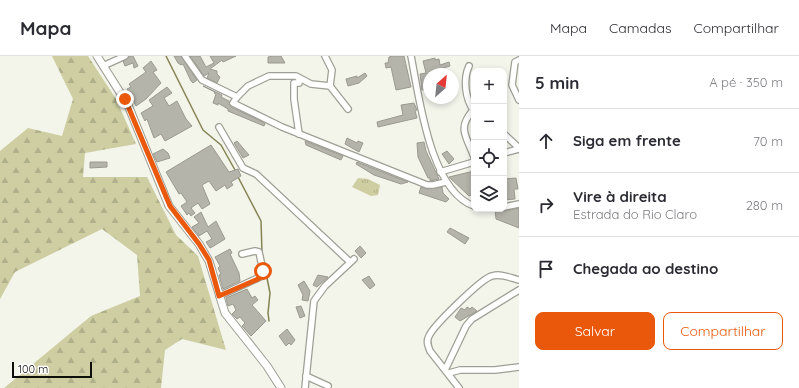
<!DOCTYPE html>
<html lang="pt">
<meta charset="utf-8">
<style>
body{margin:0;font-family:Quicksand,sans-serif;background:#f2f2f3;color:#2b2b33}
.controls{position:absolute;right:12px;top:12px;display:grid;overflow:hidden;border-radius:8px;box-shadow:0 2px 6px #0003}
.controls button{width:36px;height:36px;display:grid;place-items:center;padding:0;border:0;border-bottom:1px solid #e1e1e2;background:#fff;color:#2b2b33;font:20px sans-serif}
.compass{position:absolute;left:423px;top:12px;width:36px;height:36px;border-radius:50%;background:#fff;box-shadow:0 2px 6px #0003;rotate:27deg}
.scale{position:absolute;left:12px;bottom:10px;width:80px;box-sizing:border-box;padding-left:4px;border:2px solid #0e0e0b;border-top:0;font-size:11px;line-height:14px;white-space:nowrap;color:#0e0e0b;-webkit-text-stroke:3px #fff;paint-order:stroke}
.stop{position:absolute;width:12px;height:12px;margin:-9px;border:3px solid #ea580c;border-radius:50%;background:#fff}
.stop.end{background:#ea580c;border-color:#fff;box-shadow:0 1px 4px #0008}
.list{margin:0;padding:0;list-style:none}
h2{display:flex;justify-content:space-between;align-items:center;height:52px;margin:0;padding:0 16px;font-size:17px}
h2 small{font-size:13px;font-weight:400;color:#7c7c81}
.list li{display:grid;grid-template-columns:26px 1fr auto;gap:12px;align-items:center;box-sizing:border-box;height:64px;padding:0 16px;border-top:1px solid #e1e1e2}
.list b{display:block;font-size:15px;white-space:nowrap}
.list p{margin:0;font-size:13px;white-space:nowrap;color:#7c7c81}
.list em{font-size:13px;font-style:normal;color:#7c7c81}
.actions{display:flex;gap:8px;padding:12px 16px}
.actions a{flex:1;padding:9px 0;border:1px solid #ea580c;border-radius:8px;text-align:center;font-size:14px;color:#ea580c}
.actions .main{background:#ea580c;color:#fff}
.icon{flex:none;width:22px;height:22px;fill:none;stroke:currentColor;stroke-width:2;stroke-linecap:round;stroke-linejoin:round}
.map{position:relative;flex:none;width:519px;height:332px;overflow:hidden}
header{display:flex;align-items:center;gap:24px;box-sizing:border-box;height:56px;padding:0 20px;background:#fff;border-bottom:1px solid #e1e1e2}
header strong{font-size:19px}
nav{display:flex;gap:22px;margin-inline-start:auto;font-size:14px}
main{display:flex}
aside{flex:1;background:#fff}
.map>svg:first-child{display:block}
.forest{fill:url(#forest-firs)}
.park{fill:url(#park-tufts)}
.lines{fill:none;stroke-linecap:round;stroke-linejoin:round}
.stream{stroke:#848453;stroke-width:1.5}
.building{fill:#b4b4ab;stroke:#9a9a91}
.minor-casing{stroke:#9f9f96;stroke-width:8}
.major-casing{stroke:#9f9f96;stroke-width:9}
.minor{stroke:#fff;stroke-width:5.5}
.major{stroke:#fff;stroke-width:7}
.route{stroke:#ea580c;stroke-width:5}
</style>
<header>
<strong>Mapa</strong>
<nav><a>Mapa</a><a>Camadas</a><a>Compartilhar</a></nav>
</header>
<main>
<div class="map">
<svg width="519" height="332" viewBox="0 0 519 332">
<defs>
<pattern id="forest-firs" width="22" height="20" patternUnits="userSpaceOnUse"><rect width="22" height="20" fill="#cecea2"/><path d="M5 1l3.5 6h-7zM16 11l3.5 6h-7z" fill="#b0b08a"/></pattern>
<pattern id="park-tufts" width="24" height="20" patternUnits="userSpaceOnUse"><rect width="24" height="20" fill="#cecea2"/><path d="M3 7l-1-3M5 7V3M7 7l1-3M15 17l-1-3M17 17v-4M19 17l1-3" fill="none" stroke="#b0b08a"/></pattern>
</defs>
<rect width="100%" height="100%" fill="#f3f4ea"/>
<polygon class="forest" points="52,0 88,0 116,43 136,88 85,97 83,121 147,121 176,179 198,200 226,294 182,283 165,294 161,332 4,332 91,260 140,240 137,199 102,173 15,216 0,243 0,95 28,72 62,80 73,43"/>
<polygon class="park" points="358,122 368,123 380,129 378,139 371,140 352,131"/>
<g class="lines">
<g class="stream">
<polyline points="166,0 203,74 221,89 235,114"/>
<polyline points="238,121 261,165 262,197 270,237 268,257 269,265"/>
</g>
</g>
<g class="building">
<polygon points="129,0 133,0 138,10 134,12 133,7 125,10 123,5"/>
<polygon points="174,0 181,0 197,24 193,27 191,25 183,8 181,9 178,7"/>
<polygon points="190,0 200,0 206,11 214,7 210,0 236,0 223,6 222,4 210,13 217,15 217,18 220,21 217,27 207,22 209,17 204,20"/>
<polygon points="273,0 281,0 285,7 268,7 268,1"/>
<polygon points="393,0 404,0 411,31 396,34 391,11 386,12 385,7 388,7 389,1"/>
<polygon points="435,2 435,4 439,3 440,9 449,6 450,10 440,13 437,18 429,18 429,33 422,34 420,18 426,17 423,5"/>
<polygon points="151,5 157,14 153,16 161,27 146,43 136,50 127,33 131,31 129,28 146,16 143,12"/>
<polygon points="365,17 367,20 359,27 348,30 346,23 357,20 357,22"/>
<polygon points="203,30 222,39 221,41 229,45 231,51 265,67 264,70 228,55 228,53 218,47 218,49 213,47 216,38 214,37 215,36"/>
<polygon points="167,31 172,37 164,42 169,50 177,45 186,63 192,70 165,85 161,78 154,82 147,63 145,65 141,57 153,50 149,44"/>
<polygon points="414,47 417,54 415,55 417,62 378,71 377,66 403,59 401,49"/>
<polygon points="347,82 357,87 358,85 363,87 359,96 345,88"/>
<polygon points="237,85 249,99 243,102 234,87"/>
<polygon points="305,85 343,100 341,104 306,89"/>
<polygon points="424,86 426,95 439,123 430,125 430,122 428,122 418,101 417,87"/>
<polygon points="211,89 229,116 238,113 241,120 231,126 233,129 227,133 225,129 216,135 209,125 202,129 210,148 202,153 198,147 191,152 195,157 191,160 189,157 187,159 181,150 187,146 181,137 179,138 166,116"/>
<polygon points="163,93 168,97 170,102 157,106 153,98"/>
<polygon points="447,95 454,103 449,108 442,98"/>
<polygon points="90,106 107,106 107,111 90,112"/>
<polygon points="357,106 408,126 401,128 374,119 356,108"/>
<polygon points="474,115 474,138 469,140 449,121"/>
<polygon points="516,122 518,133 514,133 515,143 504,144 504,123"/>
<polygon points="421,131 427,133 442,131 443,137 449,143 446,146 419,137"/>
<polygon points="519,152 519,172 496,163 495,154 500,153 505,155"/>
<polygon points="201,156 208,171 216,165 225,183 212,191 210,192 206,186 212,183 207,175 199,180 192,171 199,167 194,161"/>
<polygon points="450,172 469,182 465,188 447,176"/>
<polygon points="360,190 366,197 361,202 355,195"/>
<polygon points="230,193 232,197 230,198 239,217 240,225 223,233 219,219 221,218 218,212 220,210 215,201"/>
<polygon points="318,219 328,221 317,231 313,229"/>
<polygon points="369,220 375,229 370,233 362,224"/>
<polygon points="304,225 310,235 308,245 302,244 303,239 298,229"/>
<polygon points="247,233 252,242 255,240 258,244 252,249 266,265 251,280 242,270 245,267 240,261 237,263 232,258 236,254 233,248 228,250 226,242"/>
<polygon points="301,250 305,260 300,262 296,251"/>
<polygon points="467,251 470,253 472,251 477,255 460,265 455,261 461,252 465,254"/>
<polygon points="287,273 295,284 291,289 289,287 286,290 279,280"/>
</g>
<g class="lines">
<defs>
<g id="minor">
<polyline points="185,0 202,24 237,41 248,30 269,20 296,20 311,28 330,30 348,53"/>
<polyline points="325,0 332,14 330,30"/>
<path d="M411 0C419 40 430 135 474 150"/>
<polyline points="519,4 515,6 512,29 519,44"/>
<polyline points="103,10 125,0"/>
<path d="M469 10C463 23 465 43 474 55"/>
<polyline points="299,23 299,27 294,27 294,43 299,78"/>
<polyline points="237,41 233,47 282,71 427,129 433,129 446,126"/>
<path d="M473 54C457 73 466 79 474 101"/>
<polyline points="219,71 243,112 256,118 350,206"/>
<polyline points="504,78 519,92"/>
<polyline points="504,97 519,93"/>
<polyline points="440,116 474,106"/>
<polyline points="504,151 519,148"/>
<polyline points="219,240 262,220 263,215 259,196 255,195 242,198"/>
<polyline points="446,312 466,270 472,263 519,234"/>
<polyline points="449,317 460,314 495,314 519,311"/>
<polyline points="306,320 328,330"/>
<polyline points="305,332 314,245 325,230 354,203"/>
<path d="M459 332 430 295C428 290 426 285 429 280 433 270 482 222 492 220 501 217 510 222 519 224"/>
</g>
<polyline id="major" points="97,0 128,49 169,150 199,188 209,205 225,257 267,310 281,332"/>
</defs>
<use href="#minor" class="minor-casing"/>
<use href="#major" class="major-casing"/>
<use href="#minor" class="minor"/>
<use href="#major" class="major"/>
</g>
<g class="lines">
<polyline class="route" points="125,43 170,150 199,188 209,204 219,240 258,223 262,220 263,215"/>
</g>
</svg>
<div class="controls">
<button>+</button>
<button>−</button>
<button><svg class="icon" aria-label="locate" viewBox="0 0 24 24"><circle cx="12" cy="12" r="6"/><path d="M12 2v4M12 18v4M2 12h4M18 12h4"/></svg></button>
<button><svg class="icon" aria-label="layers" viewBox="0 0 24 24"><path d="M12 4l9 5-9 5-9-5zM3 14l9 5 9-5"/></svg></button>
</div>
<svg class="compass" viewBox="-18 -18 36 36"><path d="M0-13l5 13h-10z" fill="#e53935"/><path d="M0 13l5-13h-10z" fill="#7c7c81"/></svg>
<div class="scale">100 m</div>
<div class="stop" style="left:263px;top:215px"></div>
<div class="stop end" style="left:125px;top:43px"></div>
</div>
<aside>
<h2>5 min<small>A pé · 350 m</small></h2>
<ul class="list">
<li><svg class="icon" aria-label="ahead" viewBox="0 0 24 24"><path d="M12 20V5M6 11l6-6 6 6"/></svg><div><b>Siga em frente</b></div><em>70 m</em></li>
<li><svg class="icon" aria-label="right" viewBox="0 0 24 24"><path d="M7 20v-9h11M14 6l5 5-5 5"/></svg><div><b>Vire à direita</b><p>Estrada do Rio Claro</p></div><em>280 m</em></li>
<li><svg class="icon" aria-label="arrive" viewBox="0 0 24 24"><path d="M6 21V4h12l-3 4 3 4H6"/></svg><div><b>Chegada ao destino</b></div></li>
</ul>
<div class="actions"><a class="main">Salvar</a><a>Compartilhar</a></div>
</aside>
</main>
